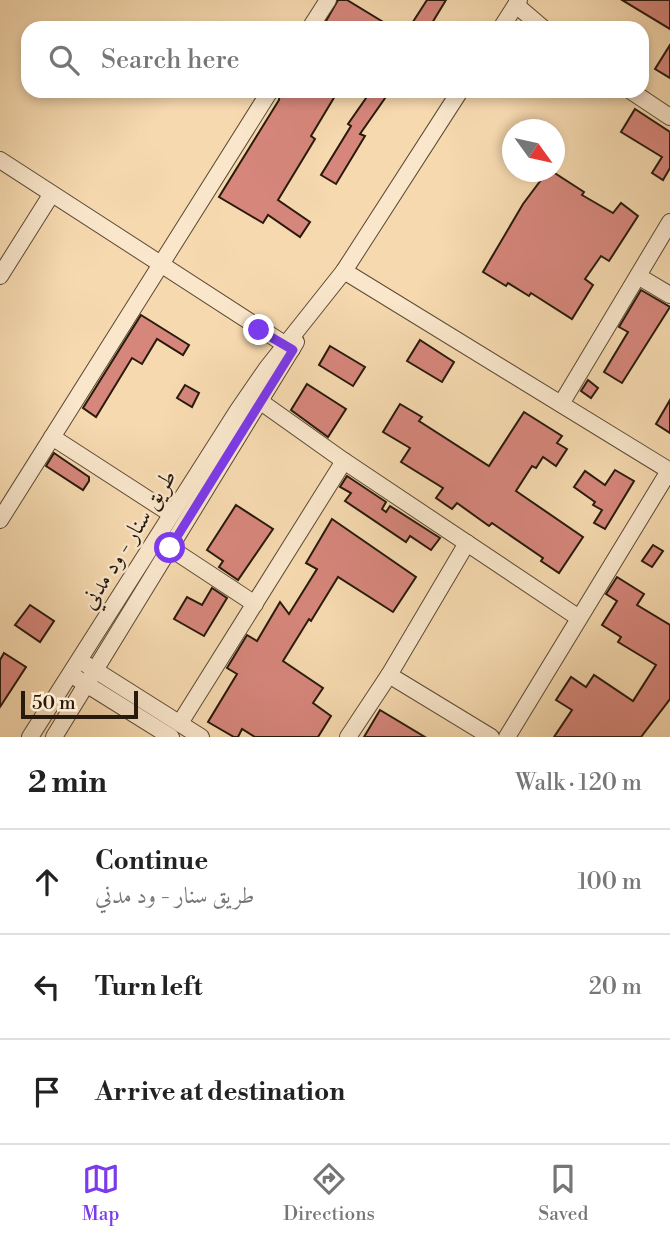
<!DOCTYPE html>
<meta charset="utf-8">
<style>
body{margin:0;font-family:"Libre Bodoni",Amiri,serif;background:#f2f2f2;color:#222}
.compass{position:absolute;left:502px;top:119px;width:63px;height:63px;border-radius:50%;background:#fff;box-shadow:0 4px 10px #0003;rotate:123deg}
.scale{position:absolute;left:21px;bottom:18px;width:117px;box-sizing:border-box;padding-left:7px;border:4px solid #281a0c;border-top:0;font-size:19px;line-height:24px;white-space:nowrap;color:#281a0c;-webkit-text-stroke:5px #f9e6cb;paint-order:stroke}
.stop{position:absolute;width:21px;height:21px;margin:-16px;border:5px solid #7c3aed;border-radius:50%;background:#fff}
.stop.end{background:#7c3aed;border-color:#fff;box-shadow:0 2px 7px #0008}
.list{margin:0;padding:0;list-style:none}
h2{display:flex;justify-content:space-between;align-items:center;height:91px;margin:0;padding:0 28px;font-size:30px}
h2 small{font-size:23px;font-weight:400;color:#767676}
.list li{display:grid;grid-template-columns:46px 1fr auto;gap:21px;align-items:center;box-sizing:border-box;height:105px;padding:0 28px;border-top:2px solid #e0e0e0}
.list b{display:block;font-size:26px;white-space:nowrap}
.list p{margin:0;font-size:23px;white-space:nowrap;color:#767676}
.list em{font-size:23px;font-style:normal;color:#767676}
.icon{flex:none;width:38px;height:38px;fill:none;stroke:currentColor;stroke-width:2;stroke-linecap:round;stroke-linejoin:round}
.map{position:relative;flex:none;width:670px;height:737px;overflow:hidden}
.search{position:absolute;background:#fff;box-shadow:0 4px 10px #0003;left:21px;right:21px;top:21px;height:77px;display:flex;align-items:center;gap:18px;box-sizing:border-box;padding:0 24px;border-radius:21px;color:#767676;font-size:26px}
.sheet{height:406px;background:#fff}
nav{display:flex;justify-content:space-around;align-items:center;box-sizing:border-box;height:98px;border-top:2px solid #e0e0e0;background:#fff;font-size:19px;color:#767676}
nav a{display:grid;justify-items:center;gap:4px}
nav .on{color:#7c3aed}
.map>svg:first-child{display:block}
.building{fill:#d6867b;stroke:#281a0c;stroke-width:2}
.lines{fill:none;stroke-linecap:round;stroke-linejoin:round}
.minor-casing{stroke:#5c4a35;stroke-width:18}
.minor{stroke:#f9e6cb;stroke-width:16}
.route{stroke:#7c3aed;stroke-width:9}
.labels{text-anchor:middle;stroke-width:5;stroke-linejoin:round;paint-order:stroke}
.street-label{font-size:23px;fill:#281a0c;stroke:#f9e6cb}
</style>
<div class="map">
<svg width="670" height="737" viewBox="0 0 670 737">
<rect width="100%" height="100%" fill="#f6d9af"/>
<filter id="stains"><feTurbulence type="fractalNoise" baseFrequency=".00286" numOctaves="4"/><feColorMatrix values="0 0 0 0 .2 0 0 0 0 .09 0 0 0 0 .02 0 0 0 .5 -.17"/></filter>
<radialGradient id="worn" r=".72"><stop offset=".6" stop-color="#630" stop-opacity="0"/><stop offset="1" stop-color="#630" stop-opacity=".3"/></radialGradient>
<g class="building">
<polygon points="338,0 347,0 393,28 322,28"/>
<polygon points="427,0 446,0 429,28 409,28"/>
<polygon points="622,0 670,0 670,29"/>
<polygon points="670,45 670,78 655,69"/>
<polygon points="280,91 338,91 311,136 315,139 278,200 310,222 300,237 268,215 263,223 219,197 279,100"/>
<polygon points="371,91 390,91 360,134 365,136 336,184 321,175 351,126 348,124"/>
<polygon points="635,109 670,132 670,168 663,180 652,173 662,157 621,132"/>
<polygon points="547,172 553,172 584,192 582,195 613,213 621,203 638,216 609,261 601,256 585,279 593,285 572,319 531,293 529,296 508,283 506,286 483,272 523,204"/>
<polygon points="641,290 670,307 622,383 604,372 628,332 619,327"/>
<polygon points="141,315 189,345 183,355 157,339 142,364 132,358 96,417 83,408"/>
<polygon points="420,340 454,362 442,382 407,361"/>
<polygon points="330,346 365,367 353,386 319,365"/>
<polygon points="588,380 598,388 591,398 581,391"/>
<polygon points="307,384 346,409 328,437 291,410"/>
<polygon points="185,385 199,393 192,407 177,398"/>
<polygon points="670,400 670,433 656,424"/>
<polygon points="400,404 422,417 419,421 489,466 524,412 562,436 557,443 567,449 556,466 543,457 536,468 532,466 516,491 583,537 559,573 541,561 543,558 492,523 489,526 457,503 452,509 436,498 443,488 401,462 410,448 383,432"/>
<polygon points="54,453 89,477 89,481 83,490 46,466"/>
<polygon points="615,470 634,481 605,529 594,523 602,510 593,505 595,502 574,487 585,471 605,485"/>
<polygon points="347,476 386,502 382,509 386,512 390,506 440,538 431,550 410,536 406,542 345,501 351,493 340,487"/>
<polygon points="236,505 273,529 238,580 219,567 223,561 207,550"/>
<polygon points="332,519 416,577 393,612 338,577 311,621 309,619 283,661 323,688 313,703 331,716 318,737 255,737 242,729 238,737 234,737 208,722 237,674 227,668 247,635 257,641 280,602 289,614 317,569 306,563"/>
<polygon points="653,545 663,551 652,567 642,561"/>
<polygon points="617,577 644,594 637,605 670,625 670,699 641,737 554,737 572,710 556,700 571,677 586,687 594,675 633,701 656,665 618,642 621,637 602,625 617,601 606,594"/>
<polygon points="212,588 227,598 204,636 174,619 187,597 202,605"/>
<polygon points="30,605 54,621 40,642 15,625"/>
<polygon points="4,653 26,667 0,707 0,660"/>
<polygon points="380,710 425,737 364,737"/>
</g>
<g class="lines">
<defs>
<g id="minor">
<polyline points="516,5 543,28"/>
<polyline points="310,28 328,0"/>
<polyline points="501,28 519,0"/>
<polyline points="631,91 670,117"/>
<polyline points="0,160 292,349"/>
<polyline points="344,271 670,471"/>
<polyline points="0,276 51,195"/>
<polyline points="638,276 670,295"/>
<polyline points="254,397 344,461 579,618"/>
<polyline points="561,404 670,222"/>
<polyline points="52,437 171,514"/>
<polyline points="0,520 270,91"/>
<polyline points="170,548 255,604"/>
<polyline points="87,665 201,737"/>
<polyline points="389,675 491,737"/>
<polyline points="78,679 171,737"/>
<polyline points="180,723 344,461"/>
<polyline points="30,737 238,410 267,368 344,271 460,91"/>
<polyline points="54,737 296,342"/>
<polyline points="348,737 389,675 467,543"/>
<polyline points="507,737 669,471"/>
</g>
</defs>
<use href="#minor" class="minor-casing"/>
<use href="#minor" class="minor"/>
</g>
<g class="lines">
<polyline class="route" points="170,548 293,350 259,330"/>
</g>
<g class="labels">
<g class="street-label">
<text transform="translate(128 539) rotate(-58)" y="8">طريق سنار - ود مدني</text>
</g>
</g>
<rect width="100%" height="100%" filter="url(#stains)"/>
<rect width="100%" height="100%" fill="url(#worn)"/>
</svg>
<svg class="compass" viewBox="-18 -18 36 36"><path d="M0-13l5 13h-10z" fill="#e53935"/><path d="M0 13l5-13h-10z" fill="#767676"/></svg>
<div class="scale">50 m</div>
<div class="stop" style="left:170px;top:548px"></div>
<div class="stop end" style="left:259px;top:330px"></div>
<div class="search"><svg class="icon" aria-label="search" viewBox="0 0 24 24"><circle cx="10" cy="10" r="6"/><path d="M15 15l6 6"/></svg>Search here</div>
</div>
<section class="sheet">
<h2>2 min<small>Walk · 120 m</small></h2>
<ul class="list">
<li><svg class="icon" aria-label="ahead" viewBox="0 0 24 24"><path d="M12 20V5M6 11l6-6 6 6"/></svg><div><b>Continue</b><p>طريق سنار - ود مدني</p></div><em>100 m</em></li>
<li><svg class="icon" aria-label="left" viewBox="0 0 24 24"><path d="M17 20v-9H6M10 6l-5 5 5 5"/></svg><div><b>Turn left</b></div><em>20 m</em></li>
<li><svg class="icon" aria-label="arrive" viewBox="0 0 24 24"><path d="M6 21V4h12l-3 4 3 4H6"/></svg><div><b>Arrive at destination</b></div></li>
</ul>
</section>
<nav>
<a class="on"><svg class="icon" aria-label="map" viewBox="0 0 24 24"><path d="M3 6l6-2 6 2 6-2v14l-6 2-6-2-6 2zM9 4v14M15 6v14"/></svg>Map</a>
<a><svg class="icon" aria-label="directions" viewBox="0 0 24 24"><path d="M12 3l9 9-9 9-9-9zM9 14v-3h6M13 9l2 2-2 2"/></svg>Directions</a>
<a><svg class="icon" aria-label="saved" viewBox="0 0 24 24"><path d="M7 4h10v16l-5-4-5 4z"/></svg>Saved</a>
</nav>
